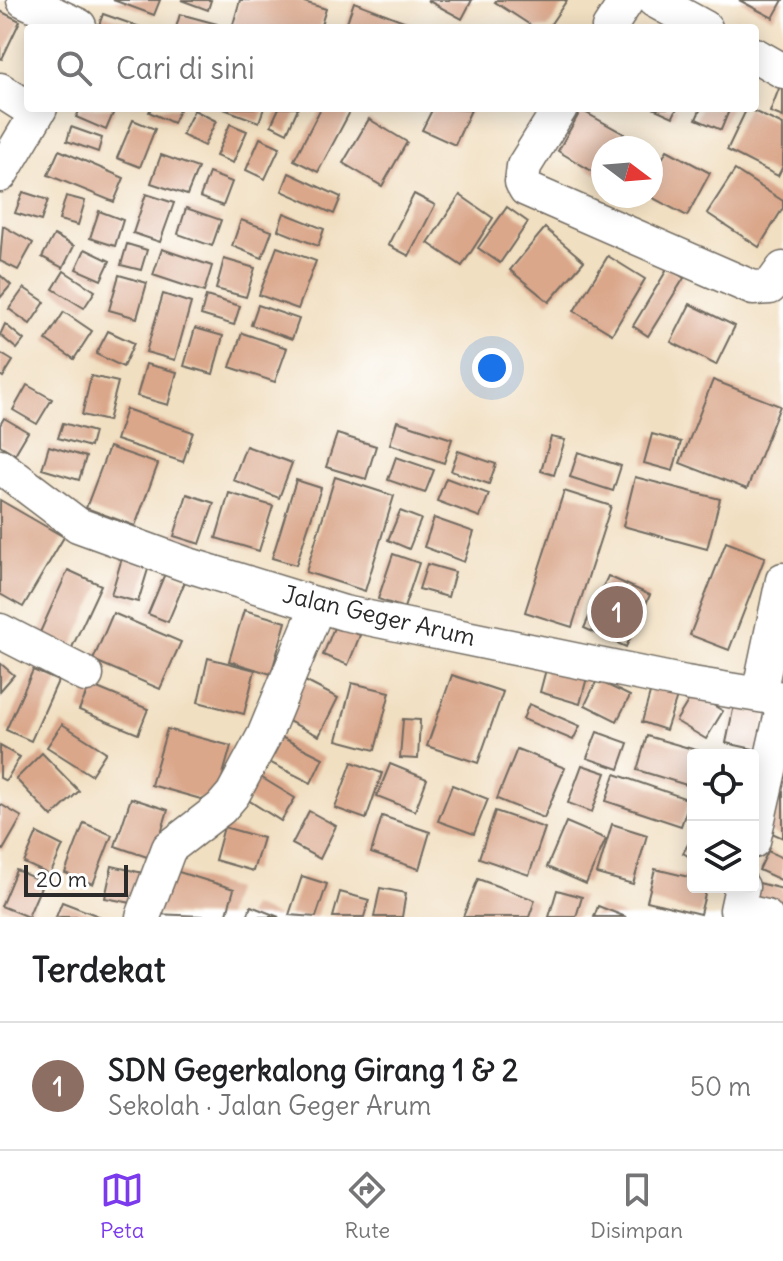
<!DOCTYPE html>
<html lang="id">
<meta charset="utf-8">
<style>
body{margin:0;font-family:Delius,sans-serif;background:#f6f6f6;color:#202124}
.controls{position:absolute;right:24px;bottom:24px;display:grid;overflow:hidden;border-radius:8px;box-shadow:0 4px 20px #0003}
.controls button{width:72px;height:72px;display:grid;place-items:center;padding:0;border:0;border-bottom:2px solid #e0e0e0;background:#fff;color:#202124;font:40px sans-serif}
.compass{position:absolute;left:591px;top:136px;width:72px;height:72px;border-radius:50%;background:#fff;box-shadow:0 4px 20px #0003;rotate:106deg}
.scale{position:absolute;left:24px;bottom:20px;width:104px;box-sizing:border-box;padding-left:8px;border:4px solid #2b2b2b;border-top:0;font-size:22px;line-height:28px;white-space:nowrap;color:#2b2b2b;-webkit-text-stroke:6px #fff;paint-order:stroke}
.you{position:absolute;left:492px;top:368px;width:28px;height:28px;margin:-20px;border:6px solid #fff;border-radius:50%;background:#1a73e8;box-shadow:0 0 0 12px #1a73e833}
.badge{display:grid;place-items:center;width:52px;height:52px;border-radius:50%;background:#7c3aed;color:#fff;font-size:26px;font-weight:700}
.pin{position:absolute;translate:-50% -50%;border:4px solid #fff;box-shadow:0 2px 8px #0006}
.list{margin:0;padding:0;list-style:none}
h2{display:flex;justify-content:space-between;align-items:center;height:104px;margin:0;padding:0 32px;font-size:34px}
h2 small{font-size:26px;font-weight:400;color:#757577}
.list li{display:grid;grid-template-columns:52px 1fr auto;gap:24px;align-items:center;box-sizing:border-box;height:128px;padding:0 32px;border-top:2px solid #e0e0e0}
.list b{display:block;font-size:30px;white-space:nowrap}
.list p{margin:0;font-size:26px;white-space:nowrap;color:#757577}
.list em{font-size:26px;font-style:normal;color:#757577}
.icon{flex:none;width:44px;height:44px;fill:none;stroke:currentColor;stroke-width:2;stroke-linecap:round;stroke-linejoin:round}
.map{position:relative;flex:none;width:783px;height:917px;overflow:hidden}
.search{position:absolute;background:#fff;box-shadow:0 4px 20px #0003;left:24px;right:24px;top:24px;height:88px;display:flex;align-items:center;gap:20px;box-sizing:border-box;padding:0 28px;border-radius:8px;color:#757577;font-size:30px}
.sheet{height:232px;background:#fff}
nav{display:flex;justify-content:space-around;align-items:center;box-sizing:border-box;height:112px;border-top:2px solid #e0e0e0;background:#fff;font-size:22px;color:#757577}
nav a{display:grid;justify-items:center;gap:4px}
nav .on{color:#7c3aed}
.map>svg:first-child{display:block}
.building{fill:#daa78b}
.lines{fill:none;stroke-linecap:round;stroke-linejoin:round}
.street-casing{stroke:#706a60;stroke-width:37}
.street{stroke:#fff;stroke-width:34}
.labels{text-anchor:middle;stroke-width:6;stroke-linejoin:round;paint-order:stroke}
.street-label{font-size:24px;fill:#2b2b2b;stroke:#fff}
</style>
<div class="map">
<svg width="783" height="917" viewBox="0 0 783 917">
<rect width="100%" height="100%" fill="#fff"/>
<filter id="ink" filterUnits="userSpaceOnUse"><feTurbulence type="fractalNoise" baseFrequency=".0125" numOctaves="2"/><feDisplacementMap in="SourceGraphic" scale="16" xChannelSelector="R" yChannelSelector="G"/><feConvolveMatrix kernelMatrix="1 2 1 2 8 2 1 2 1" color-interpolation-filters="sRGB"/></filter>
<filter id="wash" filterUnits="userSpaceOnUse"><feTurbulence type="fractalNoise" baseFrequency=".006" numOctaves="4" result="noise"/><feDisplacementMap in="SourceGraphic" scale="32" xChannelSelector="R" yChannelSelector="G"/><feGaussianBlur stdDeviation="1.8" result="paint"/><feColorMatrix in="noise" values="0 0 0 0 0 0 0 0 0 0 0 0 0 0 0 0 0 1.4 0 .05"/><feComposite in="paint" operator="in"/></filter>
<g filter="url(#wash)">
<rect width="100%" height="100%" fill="#f1dfc1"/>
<g id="blocks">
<g class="building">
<polygon points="113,0 160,0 154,15"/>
<polygon points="181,0 211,0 208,10"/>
<polygon points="240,0 298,0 326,9 320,28 232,28"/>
<polygon points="427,0 472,0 462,19"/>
<polygon points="497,0 567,0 548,28 535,28 495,2"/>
<polygon points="739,0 783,0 773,18"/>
<polygon points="354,2 422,28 345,28"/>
<polygon points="0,11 20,21 2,59 0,58"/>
<polygon points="103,14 143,28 98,28"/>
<polygon points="180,14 217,24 216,28 176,28"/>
<polygon points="780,86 783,87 783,117 770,112"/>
<polygon points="81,108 113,108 115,109 106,130 76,117"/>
<polygon points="151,108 180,108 173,123 149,112"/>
<polygon points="221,108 264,108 259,122"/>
<polygon points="279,108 298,108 287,133 271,125"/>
<polygon points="321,108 352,108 318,172 294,160"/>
<polygon points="433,108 471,110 455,145 422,130"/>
<polygon points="653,108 677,108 673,117"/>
<polygon points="701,108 730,108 721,130 696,119"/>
<polygon points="747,108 783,125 783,166 778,176 727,150"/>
<polygon points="194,110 216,121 204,146 182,135"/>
<polygon points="581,110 624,134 616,148 603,148 600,176 558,151"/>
<polygon points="369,119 407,142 382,186 343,163"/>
<polygon points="133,120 155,129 140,167 117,158"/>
<polygon points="230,124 247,131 233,163 216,156"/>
<polygon points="71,127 102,138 98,152 67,141"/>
<polygon points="260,138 280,147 265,179 246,170"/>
<polygon points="59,150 124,178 114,202 48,175"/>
<polygon points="667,150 710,173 687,216 651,197 651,179"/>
<polygon points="161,155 198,168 187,195 151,183"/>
<polygon points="735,170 783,201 783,208 759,247 707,213"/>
<polygon points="209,173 232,182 223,206 200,197"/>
<polygon points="289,173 341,197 334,214 282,191"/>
<polygon points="23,192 48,200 41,221 15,213"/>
<polygon points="146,194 174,203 160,242 133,233"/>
<polygon points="414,194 435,205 409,256 388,245"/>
<polygon points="460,195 493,218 462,266 428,243"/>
<polygon points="66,196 85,201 78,225 59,220"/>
<polygon points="507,207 528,222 500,263 478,248"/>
<polygon points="186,208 221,220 212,246 178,234"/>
<polygon points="99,211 123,220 115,246 90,238"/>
<polygon points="284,213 324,229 318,246 278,230"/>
<polygon points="241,220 272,231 262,258 232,246"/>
<polygon points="3,226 33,243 18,270 0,261"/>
<polygon points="545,228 584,261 549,302 510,270"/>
<polygon points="54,235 74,246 63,268 42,257"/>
<polygon points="127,244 147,250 141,270 121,265"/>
<polygon points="277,247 316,261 298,309 259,295"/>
<polygon points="85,249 110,261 101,280 76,269"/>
<polygon points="162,249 212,266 204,292 153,275"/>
<polygon points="608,256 645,279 612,334 574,311"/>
<polygon points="224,259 255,268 246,297 216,289"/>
<polygon points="668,268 684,278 648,336 633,326"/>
<polygon points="64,271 95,291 84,308 53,289"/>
<polygon points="0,275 11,285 0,298"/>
<polygon points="119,275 147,283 137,318 109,310"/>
<polygon points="24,288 45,302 30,324 9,309"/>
<polygon points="163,294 191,303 175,360 146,352"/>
<polygon points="206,296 240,306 234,325 201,315"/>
<polygon points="690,304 735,326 716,365 671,342"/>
<polygon points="258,305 299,319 292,339 251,325"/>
<polygon points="64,312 92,331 74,359 46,340"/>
<polygon points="5,324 24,340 17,349 0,335"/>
<polygon points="195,328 223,336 213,374 184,366"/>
<polygon points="108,331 134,343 123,367 96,354"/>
<polygon points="242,333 287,348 275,382 230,367"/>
<polygon points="0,353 13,361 3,377 0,375"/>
<polygon points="146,364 177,372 168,405 137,396"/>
<polygon points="91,376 118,382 108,421 82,415"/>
<polygon points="713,380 780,406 747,489 680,463"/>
<polygon points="27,385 52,399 37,424 13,410"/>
<polygon points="126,409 193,432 183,462 116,440"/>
<polygon points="4,418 28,432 15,454 0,445 0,425"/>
<polygon points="397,421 452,439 444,463 390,444"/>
<polygon points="63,423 94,432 90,447 58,438"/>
<polygon points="337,434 376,446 366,479 326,467"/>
<polygon points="652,434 681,442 673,471 644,463"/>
<polygon points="551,437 565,440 554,475 541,471"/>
<polygon points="49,446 86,457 79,480 42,469"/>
<polygon points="246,446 292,463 279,498 233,480"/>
<polygon points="109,447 158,464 135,526 86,508"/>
<polygon points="458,451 496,464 489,484 451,471"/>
<polygon points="578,452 621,466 613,491 570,477"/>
<polygon points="396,457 434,470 425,493 388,480"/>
<polygon points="335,477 394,496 365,591 306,572"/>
<polygon points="635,477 720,499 707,549 623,526"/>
<polygon points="446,478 489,494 480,517 437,501"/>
<polygon points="296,480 321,488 296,565 272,558"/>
<polygon points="564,491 611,506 572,627 525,612"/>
<polygon points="229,493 273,506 259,551 216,538"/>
<polygon points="187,494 214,503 200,544 174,536"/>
<polygon points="0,500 64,537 23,607 0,594"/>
<polygon points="400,511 421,519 409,549 388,540"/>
<polygon points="434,518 474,532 464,562 424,547"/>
<polygon points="726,542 765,557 729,650 690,635"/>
<polygon points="393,554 419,563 404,608 378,599"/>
<polygon points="122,558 149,566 138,602 111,595"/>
<polygon points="427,564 455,572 448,597 419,589"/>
<polygon points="68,570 101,585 69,654 37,639"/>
<polygon points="166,571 186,579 168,622 148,614"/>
<polygon points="608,576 650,595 626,647 584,628"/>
<polygon points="244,610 286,622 271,674 229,661"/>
<polygon points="113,613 181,642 160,689 93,660"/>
<polygon points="335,625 360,635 348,665 323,655"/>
<polygon points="208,658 255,670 244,714 198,702"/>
<polygon points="549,658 589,670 580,704 540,692"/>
<polygon points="0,663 14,675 0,691"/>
<polygon points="33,670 58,681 31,741 6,730"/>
<polygon points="452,675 503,692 478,763 427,746"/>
<polygon points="597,680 630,696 617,721 585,705"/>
<polygon points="305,681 338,698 319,736 286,720"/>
<polygon points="352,683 390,692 375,750 337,740"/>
<polygon points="90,685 148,709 138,734 79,710"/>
<polygon points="652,686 678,694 666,730 642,722"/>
<polygon points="693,693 723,711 706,739 676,721"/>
<polygon points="529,704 580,726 573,740 523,719"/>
<polygon points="734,705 766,712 758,750 726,743"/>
<polygon points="403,719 420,720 418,759 400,758"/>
<polygon points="62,724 106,752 91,775 47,747"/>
<polygon points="167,729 231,746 215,803 151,785"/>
<polygon points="597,732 628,743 619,769 587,758"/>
<polygon points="279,736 323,758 311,783 267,761"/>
<polygon points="647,736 703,752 693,755 693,787 637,770"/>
<polygon points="0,746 20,757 6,781 0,778"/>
<polygon points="517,749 565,768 544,818 497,799"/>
<polygon points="42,753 79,791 52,817 16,779"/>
<polygon points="352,762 382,773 366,819 335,808"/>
<polygon points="390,764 427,779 415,811 377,796"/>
<polygon points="582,765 606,773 592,812 568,803"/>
<polygon points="615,774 690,800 681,826 606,801"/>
<polygon points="259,776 295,798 281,821 245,798"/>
<polygon points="452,785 488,799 474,834 438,821"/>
<polygon points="779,790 783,791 783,838 763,829"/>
<polygon points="131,798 168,810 153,859 115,846"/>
<polygon points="0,804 22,817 3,850 0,849"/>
<polygon points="309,811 336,826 320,859 292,844"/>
<polygon points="495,811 545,828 529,875 479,858"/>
<polygon points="382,816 430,832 419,869 371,853"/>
<polygon points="566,822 606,839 586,884 547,867"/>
<polygon points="84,823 112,835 93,884 65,873"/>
<polygon points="612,824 647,835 633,884 597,874"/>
<polygon points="224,827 263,838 253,871 215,860"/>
<polygon points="37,833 63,846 50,875 24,863"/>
<polygon points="693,836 693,859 683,853"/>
<polygon points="768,851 783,858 783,881 759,870"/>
<polygon points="112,866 143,873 137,904 105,898"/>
<polygon points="169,869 234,889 226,917 155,914"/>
<polygon points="655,869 693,878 693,887 707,887 700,914 647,901"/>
<polygon points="16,870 43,882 28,917 1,906"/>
<polygon points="302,876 327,884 316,917 289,915"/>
<polygon points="478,879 535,900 529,917 463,917"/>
<polygon points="755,882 783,889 783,908 750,900"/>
<polygon points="380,888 406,893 402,917 374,917"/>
<polygon points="557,890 582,897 576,917 549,917"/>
<polygon points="340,892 369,900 364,917 333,917"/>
<polygon points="62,902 101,917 56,917"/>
<polygon points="251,906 279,917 247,917"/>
<polygon points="598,906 626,917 594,917"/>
</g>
</g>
</g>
<g filter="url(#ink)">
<use href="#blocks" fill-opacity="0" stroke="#706a60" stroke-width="2"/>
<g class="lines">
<defs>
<g id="street">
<polyline points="24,0 79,26"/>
<polyline points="654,0 705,28"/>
<polyline points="609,28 627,0"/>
<polyline points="755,55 783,71"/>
<polyline points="0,90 28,108"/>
<polyline points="560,108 524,166 522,182 526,189 753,288 770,287 783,269"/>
<polyline points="0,175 40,108"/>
<polyline points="0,466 78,525 185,564 344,613 686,683 783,699"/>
<polyline points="0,631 86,675"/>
<polyline points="759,694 783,580"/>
<polyline points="753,841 783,708"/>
<polyline points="742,887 737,910 766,917"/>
<polyline points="143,917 169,848 221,808 233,794 264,736 318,605"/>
</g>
</defs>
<use href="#street" class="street-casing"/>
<use href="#street" class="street"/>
</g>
</g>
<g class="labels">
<g class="street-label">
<text transform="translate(379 616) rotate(13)" y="8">Jalan Geger Arum</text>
</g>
</g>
</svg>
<div class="controls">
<button><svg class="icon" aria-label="locate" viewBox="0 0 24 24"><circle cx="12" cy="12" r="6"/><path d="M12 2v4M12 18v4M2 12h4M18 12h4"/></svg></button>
<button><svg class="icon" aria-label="layers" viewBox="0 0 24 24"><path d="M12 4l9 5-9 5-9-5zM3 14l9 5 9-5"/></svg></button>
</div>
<svg class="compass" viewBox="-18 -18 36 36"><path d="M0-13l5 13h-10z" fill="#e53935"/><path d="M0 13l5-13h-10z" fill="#757577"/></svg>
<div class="scale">20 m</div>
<div class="you"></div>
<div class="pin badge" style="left:617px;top:612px;background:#8d6e63">1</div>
<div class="search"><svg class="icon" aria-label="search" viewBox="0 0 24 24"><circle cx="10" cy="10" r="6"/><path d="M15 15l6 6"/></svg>Cari di sini</div>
</div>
<section class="sheet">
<h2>Terdekat<small></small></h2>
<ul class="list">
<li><span class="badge" style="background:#8d6e63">1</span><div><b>SDN Gegerkalong Girang 1 &amp; 2</b><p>Sekolah · Jalan Geger Arum</p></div><em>50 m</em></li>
</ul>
</section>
<nav>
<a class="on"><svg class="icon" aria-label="map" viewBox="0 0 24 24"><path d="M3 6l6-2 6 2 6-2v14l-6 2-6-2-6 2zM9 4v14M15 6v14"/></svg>Peta</a>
<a><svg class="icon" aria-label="directions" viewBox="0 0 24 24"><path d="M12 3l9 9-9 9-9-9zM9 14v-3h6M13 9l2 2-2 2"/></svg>Rute</a>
<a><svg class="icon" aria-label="saved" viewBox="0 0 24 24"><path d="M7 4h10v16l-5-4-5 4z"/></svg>Disimpan</a>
</nav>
